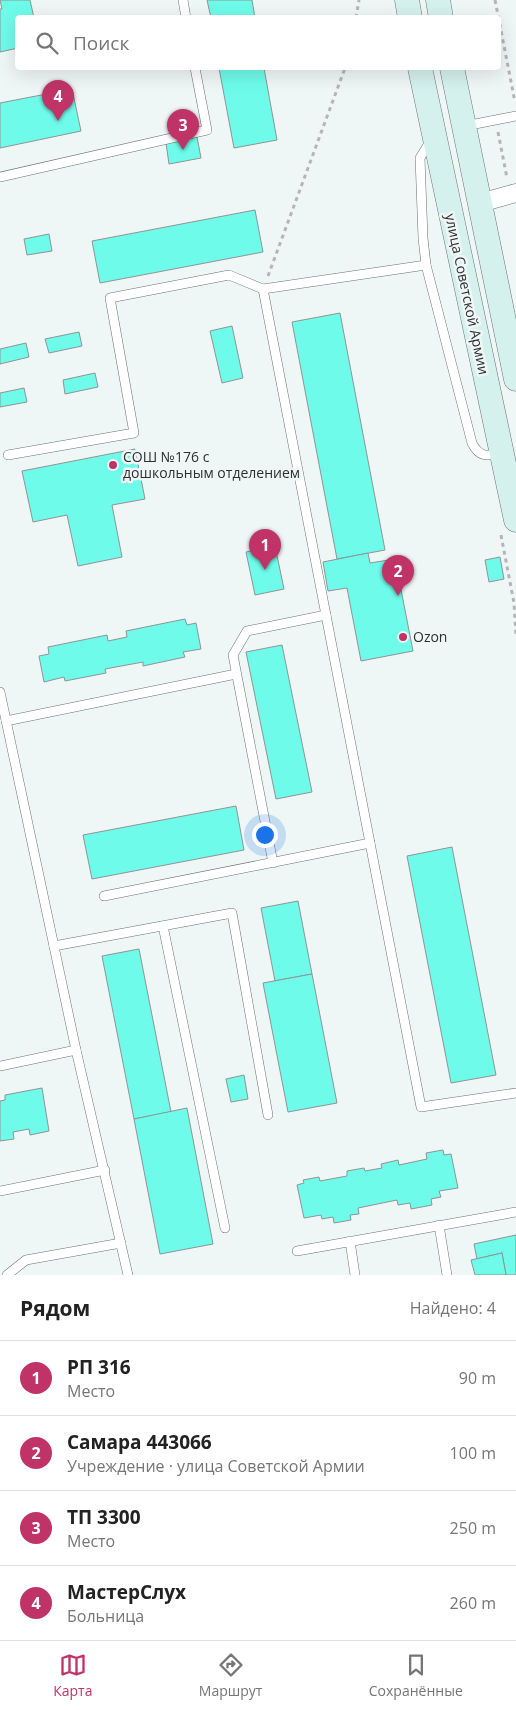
<!DOCTYPE html>
<html lang="ru">
<meta charset="utf-8">
<style>
body{margin:0;font-family:"Open Sans",sans-serif;background:#f2f2f2;color:#222}
.you{position:absolute;left:264px;top:834px;width:18px;height:18px;margin:-12px;border:4px solid #fff;border-radius:50%;background:#1a73e8;box-shadow:0 0 0 8px #1a73e833}
.badge{display:grid;place-items:center;width:32px;height:32px;border-radius:50%;background:#c03366;color:#fff;font-size:16px;font-weight:700}
.pin{position:absolute;translate:-50% -41px;filter:drop-shadow(0 1px 2px #0008)}
.pin::after{content:'';position:absolute;top:26px;width:18px;height:15px;background:inherit;clip-path:polygon(0 0,100% 0,50% 100%)}
.list{margin:0;padding:0;list-style:none}
h2{display:flex;justify-content:space-between;align-items:center;height:65px;margin:0;padding:0 20px;font-size:21px}
h2 small{font-size:16px;font-weight:400;color:#767676}
.list li{display:grid;grid-template-columns:32px 1fr auto;gap:15px;align-items:center;box-sizing:border-box;height:75px;padding:0 20px;border-top:1px solid #e0e0e0}
.list b{display:block;font-size:19px;white-space:nowrap}
.list p{margin:0;font-size:16px;white-space:nowrap;color:#767676}
.list em{font-size:16px;font-style:normal;color:#767676}
.icon{flex:none;width:28px;height:28px;fill:none;stroke:currentColor;stroke-width:2;stroke-linecap:round;stroke-linejoin:round}
.map{position:relative;flex:none;width:516px;height:1275px;overflow:hidden}
.search{position:absolute;background:#fff;box-shadow:0 5px 20px #0002;left:15px;right:15px;top:15px;height:55px;display:flex;align-items:center;gap:12px;box-sizing:border-box;padding:0 18px;border-radius:5px;color:#767676;font-size:19px}
.sheet{height:365px;background:#fff}
nav{display:flex;justify-content:space-around;align-items:center;box-sizing:border-box;height:70px;border-top:1px solid #e0e0e0;background:#fff;font-size:14px;color:#767676}
nav a{display:grid;justify-items:center;gap:2px}
nav .on{color:#c03366}
.map>svg:first-child{display:block}
.building{fill:#6efbea;stroke:#8e9594}
.lines{fill:none;stroke-linecap:round;stroke-linejoin:round}
.lane-casing{stroke:#6b7271;stroke-width:10}
.street-casing{stroke:#6b7271;stroke-width:19}
.secondary-casing{stroke:#6b7271;stroke-width:25}
.path{stroke:#b1b7b6;stroke-width:3;stroke-dasharray:4 4;stroke-linecap:butt}
.lane{stroke:#fff;stroke-width:9}
.street{stroke:#fff;stroke-width:18}
.secondary{stroke:#d4f1ed;stroke-width:24}
.poi-dot{fill:#c03366;stroke:#eff7f6;stroke-width:2}
.labels{text-anchor:middle;stroke-width:5;stroke-linejoin:round;paint-order:stroke}
.street-label{font-size:14px;fill:#2d302f;stroke:#eff7f6}
.poi-label{font-size:14px;fill:#2d302f;stroke:#eff7f6;text-anchor:start}
</style>
<div class="map">
<svg width="516" height="1275" viewBox="0 0 516 1275">
<rect width="100%" height="100%" fill="#eff7f6"/>
<g class="building">
<polygon points="0,0 30,0 34,18 18,18 18,48 0,52 0,9 2,9"/>
<polygon points="207,0 252,0 255,18 211,18"/>
<polygon points="219,68 264,68 277,140 234,148"/>
<polygon points="72,89 81,131 0,148 0,103"/>
<polygon points="197,137 201,158 169,164 166,143"/>
<polygon points="255,210 263,252 100,283 92,241"/>
<polygon points="49,234 52,251 27,255 24,239"/>
<polygon points="340,313 385,550 337,559 292,322"/>
<polygon points="232,326 243,378 222,383 210,331"/>
<polygon points="79,332 82,346 49,353 45,339"/>
<polygon points="26,343 29,357 0,364 0,349"/>
<polygon points="95,373 98,387 65,394 63,380"/>
<polygon points="24,388 27,402 0,407 0,393"/>
<polygon points="135,449 145,499 112,505 122,557 78,566 67,515 33,522 22,471"/>
<polygon points="275,546 284,589 255,595 246,552"/>
<polygon points="368,553 370,563 395,559 413,651 361,661 347,588 328,591 323,562"/>
<polygon points="500,557 504,579 489,582 485,560"/>
<polygon points="185,619 187,625 196,623 201,649 183,652 185,657 143,666 143,662 105,669 106,673 65,681 64,677 44,682 39,656 49,654 48,647 107,635 108,641 127,637 126,631"/>
<polygon points="282,645 312,792 276,799 246,652"/>
<polygon points="236,806 244,850 92,879 83,835"/>
<polygon points="452,847 496,1075 451,1083 407,856"/>
<polygon points="298,901 312,974 275,981 261,908"/>
<polygon points="139,949 171,1112 134,1119 102,956"/>
<polygon points="312,974 337,1103 288,1112 263,983"/>
<polygon points="244,1075 248,1099 231,1102 226,1079"/>
<polygon points="42,1088 49,1131 30,1135 29,1129 13,1132 14,1139 0,1141 0,1101 5,1100 5,1095"/>
<polygon points="187,1108 213,1244 160,1254 134,1119"/>
<polygon points="443,1150 444,1155 451,1154 458,1188 439,1191 441,1197 431,1199 432,1205 411,1209 410,1203 398,1205 397,1200 358,1208 359,1214 350,1215 351,1220 334,1223 333,1217 322,1219 321,1215 304,1218 297,1185 304,1183 303,1180 319,1177 320,1181 347,1176 347,1171 364,1168 365,1171 382,1168 381,1164 398,1160 399,1165 427,1159 426,1153"/>
<polygon points="516,1235 516,1275 506,1275 502,1253 477,1259 474,1244"/>
<polygon points="502,1253 506,1275 475,1275 471,1260"/>
</g>
<g class="lines">
<defs>
<g id="lane">
<polyline points="183,0 186,18"/>
<polyline points="465,126 516,116"/>
<path d="M431 140 420 158 423 238 426 265 472 443C479 457 486 456 500 454"/>
<polyline points="0,177 207,130 195,68"/>
<polyline points="263,289 421,1107 516,1093"/>
<polyline points="8,455 134,433 110,298 229,275 263,289 426,265"/>
<polyline points="0,692 76,1050 128,1275"/>
<polyline points="6,721 236,674"/>
<polyline points="273,863 233,655 247,631 326,615"/>
<polyline points="104,896 370,843"/>
<polyline points="163,926 225,1228"/>
<polyline points="54,946 232,913 268,1115"/>
<polyline points="0,1066 76,1050"/>
<polyline points="0,1191 105,1170"/>
<polyline points="439,1225 447,1275"/>
<polyline points="350,1241 355,1275"/>
<polyline points="297,1251 516,1212"/>
<polyline points="7,1275 26,1260 121,1243"/>
</g>
<polyline id="street" points="480,203 516,193"/>
<g id="secondary">
<polyline points="407,0 410,18"/>
<polyline points="438,0 441,18"/>
<polyline points="420,68 516,520"/>
<polyline points="452,68 516,379"/>
</g>
</defs>
<use href="#lane" class="lane-casing"/>
<use href="#street" class="street-casing"/>
<use href="#secondary" class="secondary-casing"/>
<g class="path">
<polyline points="495,0 515,102"/>
<polyline points="356,18 359,0"/>
<polyline points="498,132 507,178"/>
<polyline points="268,276 345,68"/>
<polyline points="501,535 514,603 516,635"/>
</g>
<use href="#lane" class="lane"/>
<use href="#street" class="street"/>
<use href="#secondary" class="secondary"/>
</g>
<g class="poi-dot">
<circle cx="113" cy="465" r="5"/>
<circle cx="403" cy="637" r="5"/>
</g>
<g class="labels">
<g class="street-label">
<text transform="translate(467 294) rotate(78)" y="5">улица Советской Армии</text>
</g>
<g class="poi-label">
<text x="123" y="462">СОШ №176 с<tspan x="123" dy="16">дошкольным отделением</tspan></text>
<text x="413" y="642">Ozon</text>
</g>
</g>
</svg>
<div class="you"></div>
<div class="pin badge" style="left:265px;top:570px">1</div>
<div class="pin badge" style="left:398px;top:596px">2</div>
<div class="pin badge" style="left:183px;top:150px">3</div>
<div class="pin badge" style="left:58px;top:121px">4</div>
<div class="search"><svg class="icon" aria-label="search" viewBox="0 0 24 24"><circle cx="10" cy="10" r="6"/><path d="M15 15l6 6"/></svg>Поиск</div>
</div>
<section class="sheet">
<h2>Рядом<small>Найдено: 4</small></h2>
<ul class="list">
<li><span class="badge">1</span><div><b>РП 316</b><p>Место</p></div><em>90 m</em></li>
<li><span class="badge">2</span><div><b>Самара 443066</b><p>Учреждение · улица Советской Армии</p></div><em>100 m</em></li>
<li><span class="badge">3</span><div><b>ТП 3300</b><p>Место</p></div><em>250 m</em></li>
<li><span class="badge">4</span><div><b>МастерСлух</b><p>Больница</p></div><em>260 m</em></li>
</ul>
</section>
<nav>
<a class="on"><svg class="icon" aria-label="map" viewBox="0 0 24 24"><path d="M3 6l6-2 6 2 6-2v14l-6 2-6-2-6 2zM9 4v14M15 6v14"/></svg>Карта</a>
<a><svg class="icon" aria-label="directions" viewBox="0 0 24 24"><path d="M12 3l9 9-9 9-9-9zM9 14v-3h6M13 9l2 2-2 2"/></svg>Маршрут</a>
<a><svg class="icon" aria-label="saved" viewBox="0 0 24 24"><path d="M7 4h10v16l-5-4-5 4z"/></svg>Сохранённые</a>
</nav>
